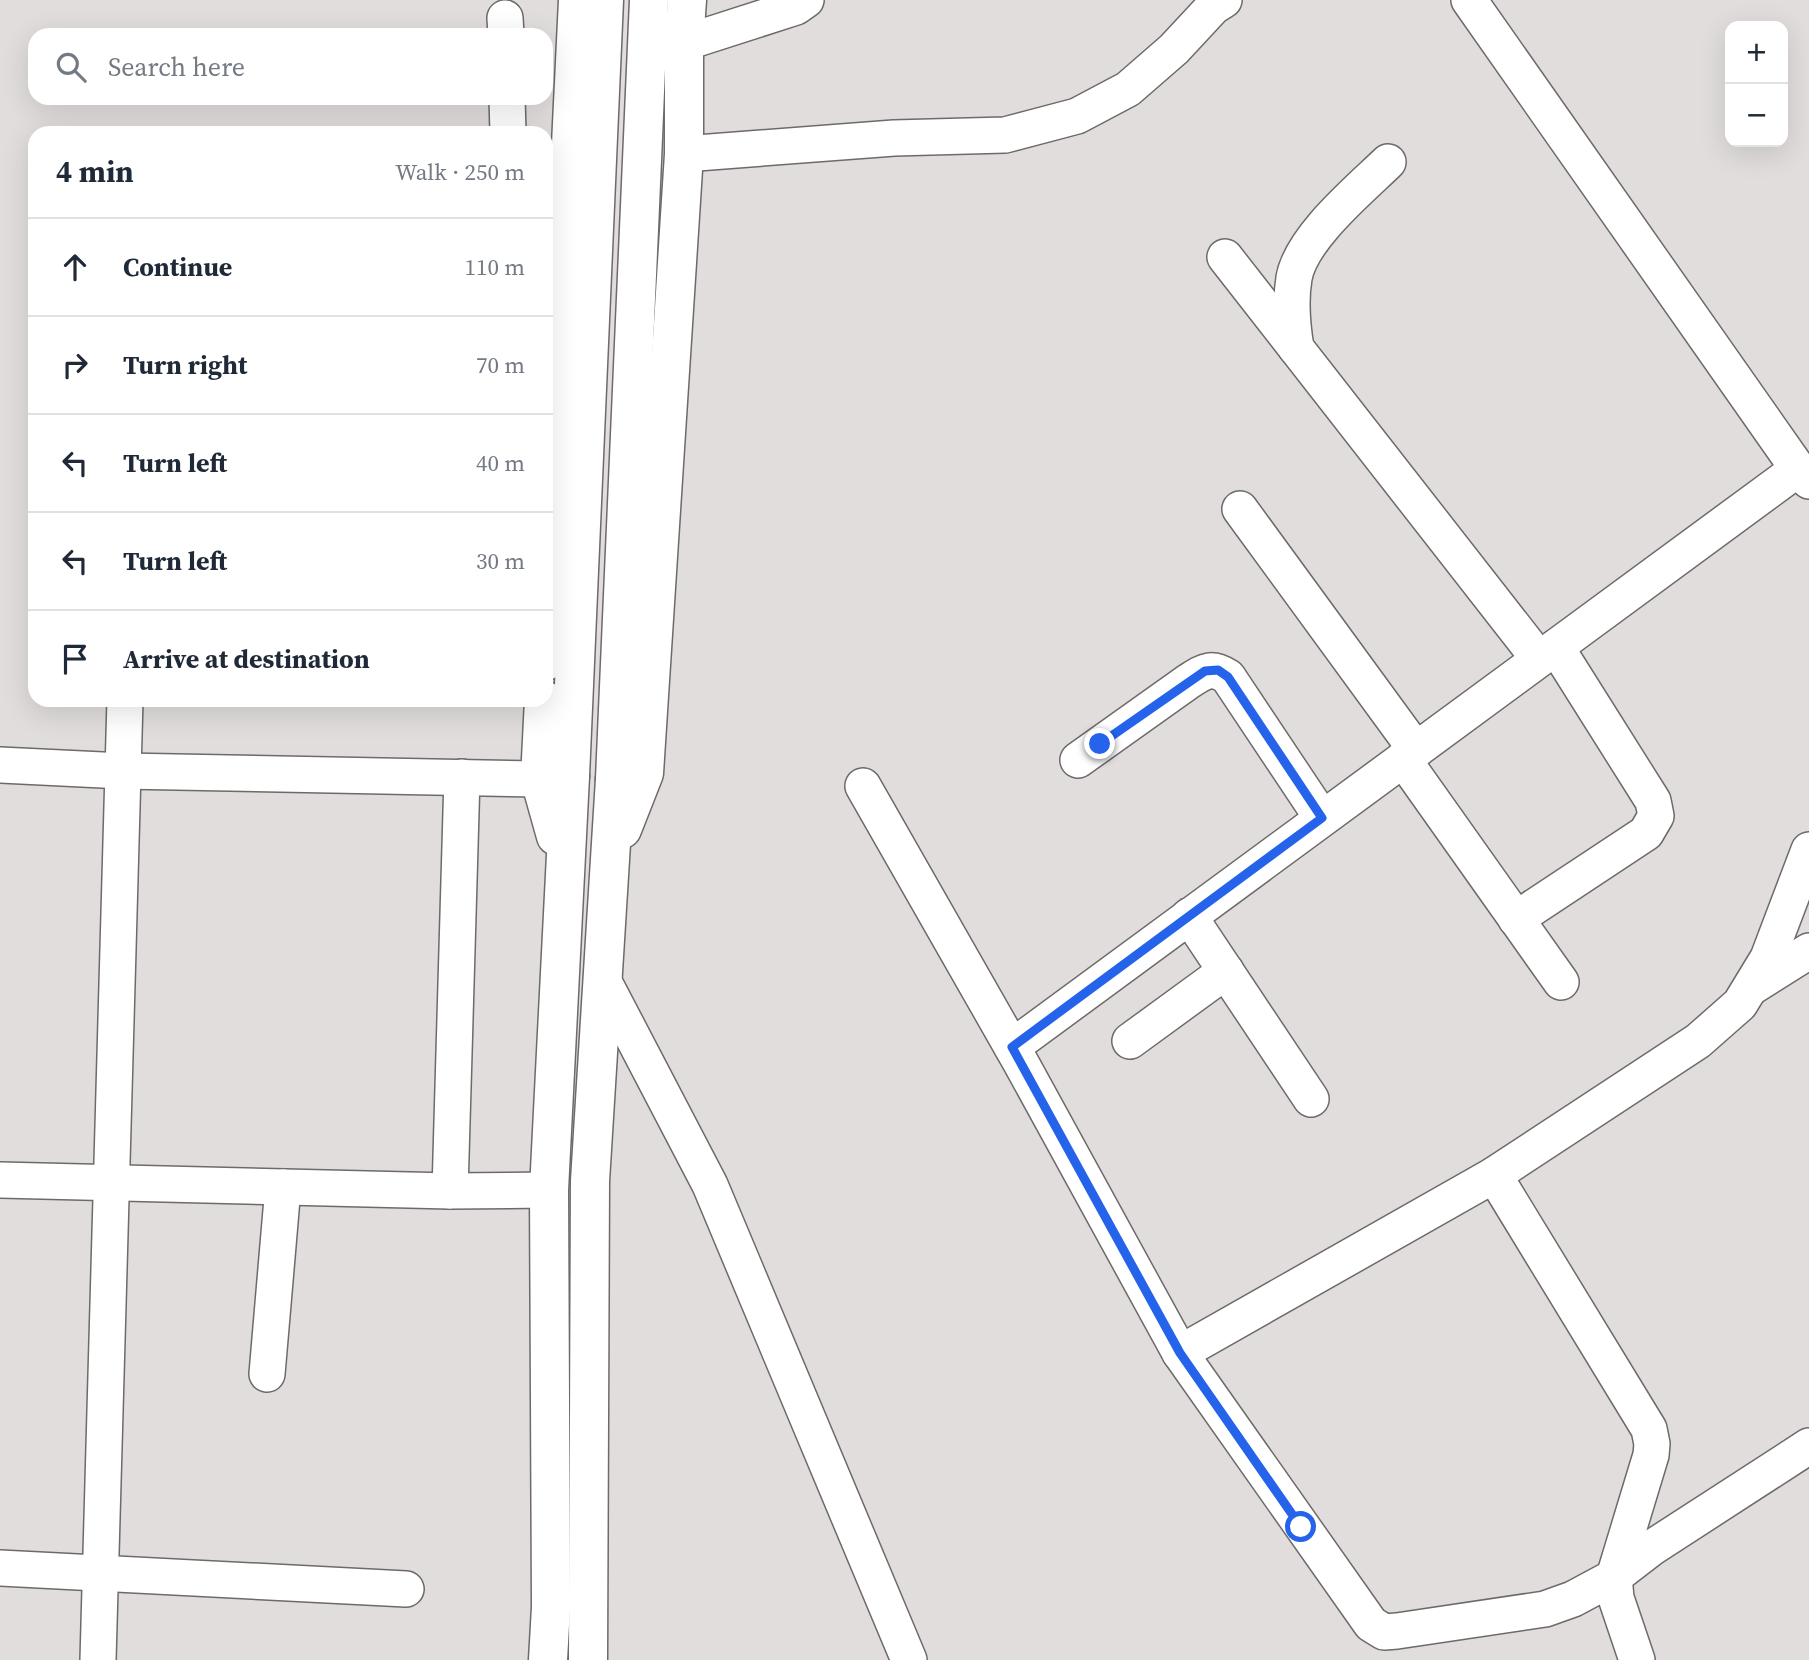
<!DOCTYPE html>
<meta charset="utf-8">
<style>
body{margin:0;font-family:"Source Serif 4",serif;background:#f6f6f7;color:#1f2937}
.controls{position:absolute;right:21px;top:21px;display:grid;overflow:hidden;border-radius:14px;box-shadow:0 7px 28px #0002}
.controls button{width:63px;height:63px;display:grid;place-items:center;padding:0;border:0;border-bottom:2px solid #e0e1e3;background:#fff;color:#1f2937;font:35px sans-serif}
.stop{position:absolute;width:21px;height:21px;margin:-16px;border:5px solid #2563eb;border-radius:50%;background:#fff}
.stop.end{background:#2563eb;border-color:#fff;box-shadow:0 2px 7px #0008}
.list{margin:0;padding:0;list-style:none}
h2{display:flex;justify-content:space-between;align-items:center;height:91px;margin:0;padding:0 28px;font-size:30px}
h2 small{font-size:23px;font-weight:400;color:#747a83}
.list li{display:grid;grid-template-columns:46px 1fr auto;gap:21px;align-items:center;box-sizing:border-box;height:98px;padding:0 28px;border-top:2px solid #e0e1e3}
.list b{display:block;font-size:26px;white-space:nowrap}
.list em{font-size:23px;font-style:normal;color:#747a83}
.icon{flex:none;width:38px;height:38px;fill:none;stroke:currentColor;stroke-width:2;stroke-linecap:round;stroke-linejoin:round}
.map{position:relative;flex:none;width:1809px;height:1660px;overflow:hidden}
.search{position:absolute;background:#fff;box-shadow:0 7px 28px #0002;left:28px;top:28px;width:525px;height:77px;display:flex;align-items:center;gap:18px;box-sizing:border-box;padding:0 24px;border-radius:21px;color:#747a83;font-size:26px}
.panel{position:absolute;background:#fff;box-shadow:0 7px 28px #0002;left:28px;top:126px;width:525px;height:581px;border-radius:21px}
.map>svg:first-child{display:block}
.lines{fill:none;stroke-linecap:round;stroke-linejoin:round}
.minor-casing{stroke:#6d6a69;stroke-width:38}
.major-casing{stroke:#6d6a69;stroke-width:41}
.highway-casing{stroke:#6d6a69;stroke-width:41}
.minor{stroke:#fff;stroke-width:35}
.major{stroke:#fff;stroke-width:38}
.highway{stroke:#fff;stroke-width:38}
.route{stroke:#2563eb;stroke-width:9}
</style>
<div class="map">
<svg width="1809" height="1660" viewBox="0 0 1809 1660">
<rect width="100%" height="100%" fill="#e1dddc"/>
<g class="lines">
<defs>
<g id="minor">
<polyline points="1469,0 1798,469 1809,481"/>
<polyline points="505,18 506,35"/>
<polyline points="684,43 796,7 806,0"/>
<polyline points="507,98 508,133"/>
<polyline points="684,154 894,138 1005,135 1077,116 1128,89 1174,49 1213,7 1224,0"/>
<polyline points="1225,257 1539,659"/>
<path d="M1296 348C1292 324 1290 302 1294 278 1301 238 1359 190 1388 162"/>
<polyline points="1240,509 1416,750"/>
<polyline points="1403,759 1561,982"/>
<path d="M1078 760 1189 681C1205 671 1211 666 1228 677L1322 818"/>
<polyline points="0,765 123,771 540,779"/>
<polyline points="863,786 1021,1063 1180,1353 1371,1624 1384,1632 1397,1631 1545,1609 1573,1599 1614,1577 1653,1547 1809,1446"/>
<polyline points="1189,916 1311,1099"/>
<polyline points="1516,919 1646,833 1656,816 1653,801 1556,647"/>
<polyline points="603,980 710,1185 909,1660"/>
<polyline points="1752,987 1809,951"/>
<polyline points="1130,1041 1226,971"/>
<polyline points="1012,1047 1798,469"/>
<polyline points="1494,1175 1649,1429 1652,1444 1651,1455 1614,1577 1616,1598 1637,1660"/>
<polyline points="0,1180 450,1191 549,1190"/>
<polyline points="450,1191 462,777"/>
<polyline points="1180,1353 1494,1175 1698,1041 1740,1004 1768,958 1809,850"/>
<polyline points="267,1374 283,1187"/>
<polyline points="0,1568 406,1589"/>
<polyline points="98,1660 125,700"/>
</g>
<g id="major">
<polyline points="570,776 604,0"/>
<polyline points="615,779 649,0"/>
</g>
<g id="highway">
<polyline points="546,661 578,0"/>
<polyline points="544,700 540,779 556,836"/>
<polyline points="622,829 644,773 684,154 684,43 687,0"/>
<polyline points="548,1660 551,1607 549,1190 570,776"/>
<polyline points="588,1660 590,1181 615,779"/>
</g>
</defs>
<use href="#minor" class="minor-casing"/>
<use href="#major" class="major-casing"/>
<use href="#highway" class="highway-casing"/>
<use href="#minor" class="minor"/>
<use href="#major" class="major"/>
<use href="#highway" class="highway"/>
</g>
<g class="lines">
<polyline class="route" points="1100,744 1205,671 1218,670 1228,677 1322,818 1012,1047 1180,1353 1301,1527"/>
</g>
</svg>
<div class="controls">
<button>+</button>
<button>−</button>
</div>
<div class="stop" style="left:1301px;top:1527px"></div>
<div class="stop end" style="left:1100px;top:744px"></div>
<div class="search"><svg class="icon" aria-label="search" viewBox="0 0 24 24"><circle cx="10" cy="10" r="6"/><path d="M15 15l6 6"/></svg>Search here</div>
<section class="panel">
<h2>4 min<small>Walk · 250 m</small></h2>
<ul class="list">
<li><svg class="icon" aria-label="ahead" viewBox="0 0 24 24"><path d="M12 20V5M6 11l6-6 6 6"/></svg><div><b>Continue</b></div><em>110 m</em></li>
<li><svg class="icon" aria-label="right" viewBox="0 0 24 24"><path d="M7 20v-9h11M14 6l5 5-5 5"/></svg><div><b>Turn right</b></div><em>70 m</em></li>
<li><svg class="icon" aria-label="left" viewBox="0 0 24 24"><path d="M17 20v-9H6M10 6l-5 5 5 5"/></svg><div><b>Turn left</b></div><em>40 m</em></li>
<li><svg class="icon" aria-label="left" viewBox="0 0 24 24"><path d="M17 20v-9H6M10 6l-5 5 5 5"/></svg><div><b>Turn left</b></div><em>30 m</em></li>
<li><svg class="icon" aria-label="arrive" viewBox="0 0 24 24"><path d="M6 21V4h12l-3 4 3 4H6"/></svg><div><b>Arrive at destination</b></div></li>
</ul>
</section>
</div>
